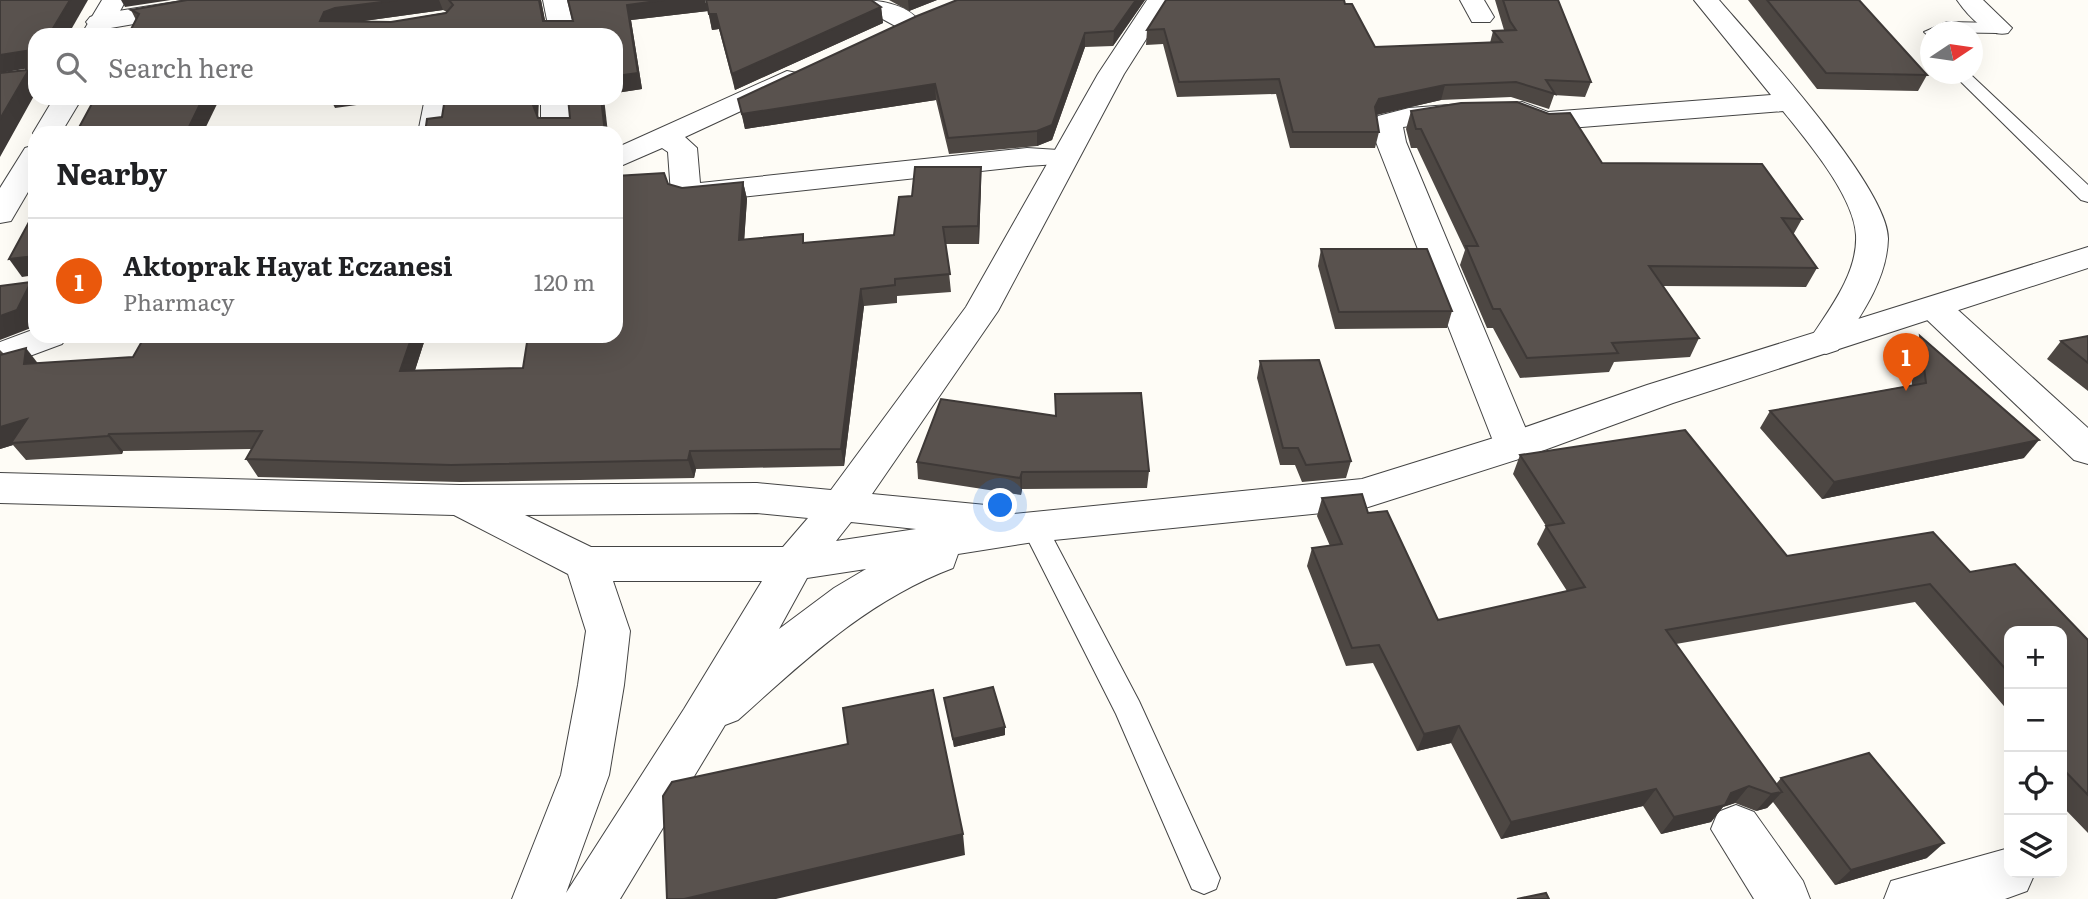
<!DOCTYPE html>
<meta charset="utf-8">
<style>
body{margin:0;font-family:Literata,serif;background:#f2f2f2;color:#202124}
.controls{position:absolute;right:21px;bottom:21px;display:grid;overflow:hidden;border-radius:14px;box-shadow:0 7px 28px #0002}
.controls button{width:63px;height:63px;display:grid;place-items:center;padding:0;border:0;border-bottom:2px solid #e0e0e0;background:#fff;color:#202124;font:35px sans-serif}
.compass{position:absolute;left:1920px;top:21px;width:63px;height:63px;border-radius:50%;background:#fff;box-shadow:0 7px 28px #0002;rotate:77deg}
.you{position:absolute;left:1001px;top:506px;width:24px;height:24px;margin:-18px;border:5px solid #fff;border-radius:50%;background:#1a73e8;box-shadow:0 0 0 10px #1a73e833}
.badge{display:grid;place-items:center;width:46px;height:46px;border-radius:50%;background:#ea580c;color:#fff;font-size:23px;font-weight:700}
.pin{position:absolute;translate:-50% -58px;filter:drop-shadow(0 2px 4px #0008)}
.pin::after{content:'';position:absolute;top:37px;width:24px;height:21px;background:inherit;clip-path:polygon(0 0,100% 0,50% 100%)}
.list{margin:0;padding:0;list-style:none}
h2{display:flex;justify-content:space-between;align-items:center;height:91px;margin:0;padding:0 28px;font-size:30px}
h2 small{font-size:23px;font-weight:400;color:#757577}
.list li{display:grid;grid-template-columns:46px 1fr auto;gap:21px;align-items:center;box-sizing:border-box;height:126px;padding:0 28px;border-top:2px solid #e0e0e0}
.list b{display:block;font-size:26px;white-space:nowrap}
.list p{margin:0;font-size:23px;white-space:nowrap;color:#757577}
.list em{font-size:23px;font-style:normal;color:#757577}
.icon{flex:none;width:38px;height:38px;fill:none;stroke:currentColor;stroke-width:2;stroke-linecap:round;stroke-linejoin:round}
.map{position:relative;flex:none;width:2088px;height:899px;overflow:hidden}
.search{position:absolute;background:#fff;box-shadow:0 7px 28px #0002;left:28px;top:28px;width:595px;height:77px;display:flex;align-items:center;gap:18px;box-sizing:border-box;padding:0 24px;border-radius:21px;color:#757577;font-size:26px}
.panel{position:absolute;background:#fff;box-shadow:0 7px 28px #0002;left:28px;top:126px;width:595px;height:217px;border-radius:21px}
.map>svg:first-child{display:block}
.lines{fill:none;stroke-linecap:round;stroke-linejoin:round}
.service-casing{stroke:#444;stroke-width:2}
.minor-casing{stroke:#444;stroke-width:2}
.tertiary-casing{stroke:#444;stroke-width:2}
.service{fill:#fff;fill-rule:evenodd}
.minor{fill:#fff;fill-rule:evenodd}
.tertiary{fill:#fff;fill-rule:evenodd}
.wall{fill:#4d4743;fill-rule:evenodd}
.shaded-wall{fill:#3e3937}
.building{fill:#59524e;stroke:#3e3937;stroke-width:2}
</style>
<div class="map">
<svg width="2088" height="899" viewBox="0 0 2088 899">
<rect width="100%" height="100%" fill="#fefcf6"/>
<g class="lines">
<defs>
<g id="service">
<polygon points="1947,22 1999,23 2007,28 1999,33 1930,32 1930,37 1924,32"/>
<polygon points="1953,74 1970,74 2088,185 2088,202 2081,200"/>
<polygon points="1034,516 1043,519 1139,701 1220,878 1216,889 1204,894 1192,889 1116,714 1021,526 1025,519"/>
</g>
<g id="minor">
<polygon points="188,0 245,0 242,5 233,7 99,30 90,27 86,22 90,17 99,14"/>
<polygon points="543,0 567,0 576,35 550,35"/>
<path d="M854 0C877 0 906 2 921 23L917 28H899L857 5Z"/>
<polygon points="1460,0 1484,0 1494,17 1490,22 1472,22"/>
<path d="M1694 0H1719C1756 43 1889 188 1888 239 1887 280 1860 317 1838 350L1826 354 1814 350 1808 342C1828 311 1858 274 1856 235 1854 196 1807 141 1783 111L1544 130 1512 116 1508 110 1512 104 1522 102 1548 112 1771 95Z"/>
<path d="M1957 0H1983L2012 28 2008 33C1988 38 1968 16 1957 0Z"/>
<polygon points="787,71 797,73 801,79 797,85 685,137 697,148 700,183 1027,148 1074,151 1079,157 1074,163 1027,166 686,203 675,200 671,194 668,152 662,148 616,168 616,148"/>
<polygon points="425,98 453,98 446,133 418,133"/>
<polygon points="541,98 569,98 569,122 573,133 545,133 541,122"/>
<polygon points="1462,104 1472,106 1476,112 1472,118 1403,127 1406,142 1533,446 1528,456 1514,460 1500,456 1495,446 1376,142 1374,122 1378,116 1409,108"/>
<polygon points="1935,297 1947,300 2088,428 2088,464 2074,460 1923,316 1918,308 1923,300"/>
<polygon points="35,329 35,336 68,336 62,344 0,367 0,342"/>
<polygon points="1736,805 1754,812 1803,881 1810,899 1754,899 1711,829 1718,812"/>
<polygon points="2009,848 2009,873 2035,873 2027,891 2005,899 1884,899 1891,881"/>
</g>
<g id="tertiary">
<polygon points="102,0 126,0 107,35 81,35"/>
<path d="M1147 0H1171L1124 74 998 311 872 494 986 505 1000 509 1004 515 1362 479 1500 436 1647 385 2088 247V268L1673 403 1528 456 1362 509 1034 542 958 554 953 568C868 600 805 660 738 720L725 725 620 899H512L561 775 578 685 586 631 568 574 454 515 0 503V473L460 485 757 483 831 490 966 307 1098 74ZM757 513 808 518 783 547H591L525 515ZM851 522 916 529 836 541ZM866 569 834 588 779 629 807 578ZM613 581H762L684 709 566 893 609 775 624 685 630 631Z"/>
<polygon points="54,98 82,98 61,133 35,133 35,136 33,133"/>
<polygon points="35,145 35,180 11,221 0,223 0,188 25,148"/>
</g>
</defs>
<use href="#service" class="service-casing"/>
<use href="#minor" class="minor-casing"/>
<use href="#tertiary" class="tertiary-casing"/>
<use href="#service" class="service"/>
<use href="#minor" class="minor"/>
<use href="#tertiary" class="tertiary"/>
</g>
<g class="wall">
<path d="M187 0H541L545 21H573L568 0 881 7 883 23 735 90 719 29 712 30 708 11 631 20 642 89 616 93V35L136 20 131 10ZM443 10 447 12 391 22 364 21Z"/>
<polygon points="889,0 937,0 909,11"/>
<polygon points="1145,0 1113,46 1085,47 1052,140 1037,146 949,154 936,100 745,129 738,99"/>
<polygon points="1495,0 1558,0 1591,82 1585,97 1554,95 1549,109 1511,97 1441,100 1376,115 1379,132 1375,148 1290,148 1276,94 1177,97 1163,44 1146,45 1147,30 1345,4 1375,47 1490,43 1493,31 1504,30"/>
<polygon points="1748,0 1859,0 1927,75 1918,91 1817,89"/>
<polygon points="1411,111 1802,219 1793,235 1817,268 1806,287 1663,286 1699,338 1690,357 1614,362 1609,372 1520,378 1493,328 1487,328 1460,265 1465,250 1417,148 1411,148 1406,129"/>
<polygon points="743,182 747,199 744,240 803,234 804,243 894,235 912,196 981,184 979,244 946,244 951,292 897,296 897,303 864,306 844,466 696,469 694,478 460,482 258,477 246,459 252,449 123,451 122,454 26,460 13,445 0,449 0,350 4,354 38,363 133,357 145,336 426,336 415,370 523,368 668,184 682,188"/>
<polygon points="1321,249 1452,311 1447,328 1335,329 1318,266"/>
<polygon points="1920,336 2024,458 1822,499 1760,428 1770,411 1912,385 1909,353"/>
<polygon points="2088,336 2088,391 2047,359 2061,341"/>
<polygon points="1260,361 1351,461 1346,478 1302,482 1295,465 1280,465 1257,378"/>
<polygon points="1055,394 1149,471 1147,488 1022,489 1021,495 918,479 917,462 1055,416"/>
<polygon points="1520,455 1787,556 1970,572 2088,640 2088,833 2062,806 2062,631 2009,631 2009,712 1915,602 1676,644 1776,784 1781,778 1927,858 1835,885 1773,802 1767,808 1756,811 1735,803 1723,807 1711,822 1661,834 1643,806 1501,839 1451,743 1417,751 1373,663 1346,666 1307,566 1312,548 1330,546 1317,516 1322,498 1368,513 1438,620 1567,591 1537,544 1546,526 1513,474"/>
<polygon points="944,698 1005,735 954,747"/>
</g>
<g class="shaded-wall">
<polygon points="70,0 88,0 68,35 49,35"/>
<polygon points="121,0 171,0 125,7"/>
<polygon points="397,0 439,0 443,10 342,24 320,21 324,12 335,8"/>
<polygon points="539,0 541,0 548,35 543,21"/>
<polygon points="664,0 705,0 708,11 631,20 642,89 616,93 616,76 627,5"/>
<polygon points="908,0 937,0 909,11"/>
<polygon points="1136,0 1145,0 1113,46 1114,31"/>
<polygon points="881,7 883,23 735,90 732,74"/>
<polygon points="709,14 716,14 719,29 712,30"/>
<polygon points="1085,33 1085,47 1052,140 1037,146 1037,131"/>
<polygon points="26,51 35,59 35,94 0,157 0,119 30,68 0,73 0,55"/>
<polygon points="935,84 936,100 745,129 742,114"/>
<polygon points="1445,85 1441,100 1376,115 1375,107 1379,99"/>
<polygon points="203,98 220,98 203,133 186,133"/>
<polygon points="330,98 407,98 335,108"/>
<polygon points="533,98 539,98 538,122 533,105"/>
<polygon points="601,98 604,98 608,133 605,133"/>
<polygon points="981,167 981,184 979,244 978,226"/>
<polygon points="743,182 747,199 743,258 739,240"/>
<polygon points="35,256 35,275 22,277 9,259"/>
<polygon points="31,282 35,287 35,318 31,328 0,340 0,316"/>
<polygon points="861,289 864,306 844,466 841,449"/>
<polygon points="412,336 426,336 409,389 400,371"/>
<polygon points="26,348 40,366 24,364"/>
<polygon points="27,419 11,443 13,445 0,449 0,427"/>
<polygon points="109,434 123,451 122,454 108,436"/>
<polygon points="2039,440 2024,458 1822,499 1834,482"/>
<polygon points="690,451 696,469 694,478 688,460"/>
<polygon points="1022,472 1022,489 1021,495 1020,478"/>
<polygon points="1459,726 1451,743 1417,751 1424,734"/>
<polygon points="1005,727 1005,735 954,747 953,739"/>
<polygon points="1749,786 1735,803 1723,807 1711,822 1661,834 1674,817"/>
<polygon points="1656,789 1643,806 1501,839 1511,822"/>
<polygon points="1782,792 1767,808 1756,811 1771,794"/>
<polygon points="963,834 965,855 776,899 684,899"/>
<polygon points="1944,843 1927,858 1835,885 1851,870"/>
</g>
<g class="building">
<polygon points="0,0 70,0 49,35 35,35 35,59 0,119 0,73 26,70 26,51 0,55"/>
<polygon points="187,0 397,0 335,8 324,12 320,21 391,22 446,13 453,5 449,0 539,0 543,21 573,21 568,0 664,0 627,5 638,73 616,76 616,35 128,35 139,14 131,10"/>
<polygon points="706,0 871,0 881,7 732,74 716,14 709,14"/>
<polygon points="957,0 1136,0 1114,31 1085,33 1052,125 1037,131 948,138 935,84 742,114 738,99 917,16"/>
<polygon points="1166,0 1344,0 1345,4 1352,4 1375,47 1502,42 1493,31 1516,30 1510,21 1503,0 1558,0 1591,82 1546,80 1555,94 1516,82 1445,85 1379,99 1375,107 1379,132 1293,132 1279,79 1179,82 1164,29 1147,30"/>
<polygon points="1767,0 1859,0 1927,75 1826,73"/>
<polygon points="95,98 203,98 186,133 76,133"/>
<polygon points="445,98 533,98 533,105 538,118 570,118 568,98 601,98 605,133 425,133 427,119 442,117"/>
<polygon points="1517,102 1549,114 1570,113 1602,163 1762,164 1802,219 1782,218 1817,268 1649,266 1699,338 1612,343 1618,353 1527,358 1500,309 1493,309 1466,246 1478,246 1421,129 1416,129 1411,111 1461,103"/>
<polygon points="915,167 981,167 978,226 943,227 950,274 895,279 895,285 861,289 841,449 690,451 688,460 451,465 246,459 262,431 109,434 108,436 11,443 27,419 0,427 0,355 26,348 24,364 133,357 145,336 412,336 400,371 523,368 528,336 616,336 616,176 664,173 668,184 682,188 743,182 739,240 803,234 803,243 894,235 899,197 912,196"/>
<polygon points="35,211 35,256 9,259"/>
<polygon points="1321,249 1427,249 1452,311 1339,312"/>
<polygon points="31,282 17,310 0,316 0,286"/>
<polygon points="1920,336 2039,440 1834,482 1770,411 1926,383"/>
<polygon points="2088,336 2088,363 2061,341"/>
<polygon points="1319,360 1351,461 1306,465 1298,448 1283,448 1260,361"/>
<polygon points="1141,393 1149,471 1022,472 1020,478 917,462 941,399 1056,416 1055,394"/>
<polygon points="1685,430 1787,556 1933,532 1970,572 2015,564 2088,640 2088,795 2062,768 2062,631 2009,631 2009,673 1930,584 1666,630 1782,792 1771,794 1749,786 1731,793 1725,805 1674,817 1656,789 1511,822 1459,726 1424,734 1379,645 1352,648 1312,548 1342,544 1322,498 1362,494 1368,513 1387,511 1438,620 1585,587 1546,526 1564,523 1520,455"/>
<polygon points="993,687 1005,727 953,739 944,698"/>
<polygon points="933,690 963,834 684,899 667,899 663,796 672,782 848,744 843,708"/>
<polygon points="1869,753 1944,843 1851,870 1781,778"/>
<polygon points="1546,893 1549,899 1517,899"/>
</g>
</svg>
<div class="controls">
<button>+</button>
<button>−</button>
<button><svg class="icon" aria-label="locate" viewBox="0 0 24 24"><circle cx="12" cy="12" r="6"/><path d="M12 2v4M12 18v4M2 12h4M18 12h4"/></svg></button>
<button><svg class="icon" aria-label="layers" viewBox="0 0 24 24"><path d="M12 4l9 5-9 5-9-5zM3 14l9 5 9-5"/></svg></button>
</div>
<svg class="compass" viewBox="-18 -18 36 36"><path d="M0-13l5 13h-10z" fill="#e53935"/><path d="M0 13l5-13h-10z" fill="#757577"/></svg>
<div class="you"></div>
<div class="pin badge" style="left:1906px;top:391px">1</div>
<div class="search"><svg class="icon" aria-label="search" viewBox="0 0 24 24"><circle cx="10" cy="10" r="6"/><path d="M15 15l6 6"/></svg>Search here</div>
<section class="panel">
<h2>Nearby<small></small></h2>
<ul class="list">
<li><span class="badge">1</span><div><b>Aktoprak Hayat Eczanesi</b><p>Pharmacy</p></div><em>120 m</em></li>
</ul>
</section>
</div>
